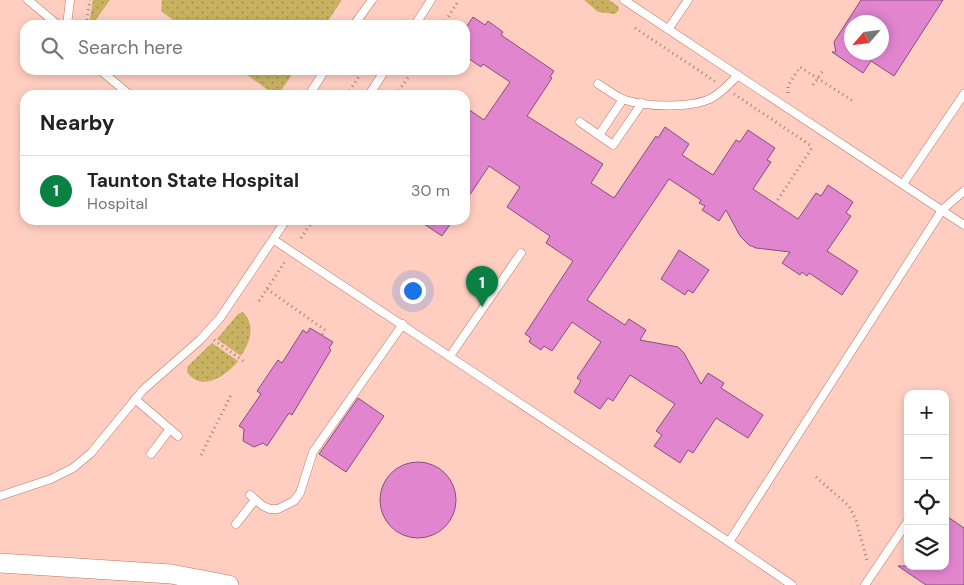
<!DOCTYPE html>
<meta charset="utf-8">
<style>
body{margin:0;font-family:"DM Sans",sans-serif;background:#f6f6f6;color:#222}
.controls{position:absolute;right:15px;bottom:15px;display:grid;overflow:hidden;border-radius:10px;box-shadow:0 2px 8px #0003}
.controls button{width:45px;height:45px;display:grid;place-items:center;padding:0;border:0;border-bottom:1px solid #e0e0e0;background:#fff;color:#222;font:25px sans-serif}
.compass{position:absolute;left:844px;top:15px;width:45px;height:45px;border-radius:50%;background:#fff;box-shadow:0 2px 8px #0003;rotate:242deg}
.you{position:absolute;left:412px;top:290px;width:18px;height:18px;margin:-12px;border:4px solid #fff;border-radius:50%;background:#1a73e8;box-shadow:0 0 0 8px #1a73e833}
.badge{display:grid;place-items:center;width:32px;height:32px;border-radius:50%;background:#0b8043;color:#fff;font-size:16px;font-weight:700}
.pin{position:absolute;translate:-50% -41px;filter:drop-shadow(0 1px 2px #0008)}
.pin::after{content:'';position:absolute;top:26px;width:18px;height:15px;background:inherit;clip-path:polygon(0 0,100% 0,50% 100%)}
.list{margin:0;padding:0;list-style:none}
h2{display:flex;justify-content:space-between;align-items:center;height:65px;margin:0;padding:0 20px;font-size:21px}
h2 small{font-size:16px;font-weight:400;color:#767676}
.list li{display:grid;grid-template-columns:32px 1fr auto;gap:15px;align-items:center;box-sizing:border-box;height:70px;padding:0 20px;border-top:1px solid #e0e0e0}
.list b{display:block;font-size:19px;white-space:nowrap}
.list p{margin:0;font-size:16px;white-space:nowrap;color:#767676}
.list em{font-size:16px;font-style:normal;color:#767676}
.icon{flex:none;width:28px;height:28px;fill:none;stroke:currentColor;stroke-width:2;stroke-linecap:round;stroke-linejoin:round}
.map{position:relative;flex:none;width:964px;height:585px;overflow:hidden}
.search{position:absolute;background:#fff;box-shadow:0 2px 8px #0003;left:20px;top:20px;width:450px;height:55px;display:flex;align-items:center;gap:12px;box-sizing:border-box;padding:0 18px;border-radius:15px;color:#767676;font-size:19px}
.panel{position:absolute;background:#fff;box-shadow:0 2px 8px #0003;left:20px;top:90px;width:450px;height:135px;border-radius:15px}
.map>svg:first-child{display:block}
.grass{fill:url(#grass-dots)}
.building{fill:#e285cf;stroke:#874e7c;fill-rule:evenodd}
.lines{fill:none;stroke-linecap:round;stroke-linejoin:round}
.service-casing{stroke:#bf7563;stroke-width:9}
.tertiary-casing{stroke:#bf7563;stroke-width:20}
.path{stroke:#a67d73;stroke-width:3;stroke-dasharray:1 4;stroke-linecap:butt}
.service{stroke:#fff;stroke-width:8}
.tertiary{stroke:#fff;stroke-width:19}
</style>
<div class="map">
<svg width="964" height="585" viewBox="0 0 964 585">
<defs>
<pattern id="grass-dots" width="8" height="8" patternUnits="userSpaceOnUse" patternTransform="scale(1.25)"><rect width="8" height="8" fill="#c8b261"/><path d="M2 2h.1M6 6h.1" fill="none" stroke="#a59150" stroke-width="1.8" stroke-linecap="round"/></pattern>
</defs>
<rect width="100%" height="100%" fill="#ffcec1"/>
<g class="grass">
<polygon points="93,0 110,0 92,25 89,25"/>
<polygon points="162,0 342,0 325,25 180,25 161,11"/>
<polygon points="584,0 609,0 618,6 619,10 615,14 598,12"/>
<polygon points="240,70 295,70 278,95 275,95"/>
<path d="M243 312C256 326 250 342 241 356L217 339 238 314Z"/>
<path d="M212 343 238 361C228 374 202 394 187 372L188 366Z"/>
</g>
<g class="building">
<path d="M861 0H943L894 76 871 61 863 73 832 52H836L834 42ZM852 22H882V52H852Z"/>
<polygon points="473,17 485,25 488,21 503,32 501,35 554,71 550,77 552,78 527,116 603,164 591,183 614,198 656,136 658,138 665,127 689,144 682,155 713,175 736,140 740,142 748,130 775,148 767,160 771,162 753,189 798,219 816,193 821,196 828,185 853,202 846,213 851,216 827,251 858,271 842,295 809,273 807,276 802,272 800,275 782,263 790,252 756,248 749,245 740,236 726,210 719,221 702,210 705,206 699,203 701,200 669,179 587,300 625,325 629,319 646,330 640,340 678,347 684,353 701,384 708,373 724,383 721,388 763,415 748,438 716,418 693,453 688,450 680,463 654,446 662,435 656,431 675,404 630,375 613,401 608,398 600,409 574,392 581,381 577,378 601,342 572,322 552,351 544,346 541,350 529,342 531,338 525,334 573,261 546,243 550,236 507,207 520,187 489,166 465,202 465,107 484,120 510,82 483,64 481,67 465,56 465,29"/>
<polygon points="418,220 453,220 442,236"/>
<polygon points="679,250 709,270 693,293 688,290 685,295 661,279"/>
<polygon points="310,328 333,342 329,348 331,350 292,415 289,413 267,446 263,443 254,447 243,441 244,429 239,426 261,394 257,391 278,360 282,363 303,330 307,333"/>
<polygon points="358,398 384,416 346,472 319,454"/>
<circle cx="418" cy="500" r="38"/>
<polygon points="945,515 964,528 964,585 926,585 898,566 945,566"/>
</g>
<g class="lines">
<defs>
<g id="service">
<polyline points="28,0 58,25"/>
<polyline points="624,0 964,225"/>
<polyline points="67,25 70,0"/>
<polyline points="354,25 372,0"/>
<polyline points="415,25 431,0"/>
<polyline points="669,28 688,0"/>
<polyline points="100,70 130,95"/>
<path d="M598 84C607 89 616 97 625 100 647 107 696 109 715 96 724 90 731 82 738 75"/>
<polyline points="309,95 325,70"/>
<polyline points="369,95 385,70"/>
<polyline points="580,122 613,145 642,103"/>
<polyline points="599,135 623,99"/>
<polyline points="903,184 964,94"/>
<polyline points="274,240 729,542"/>
<polyline points="450,356 521,253"/>
<polyline points="135,399 178,436"/>
<polyline points="151,454 170,429"/>
<polyline points="250,495 263,506 270,509 278,509 294,501 300,493 313,452 403,324"/>
<polyline points="0,496 51,479 73,468 91,453 143,390 200,340 220,318 286,220"/>
<polyline points="236,524 255,500"/>
<polyline points="792,585 729,542 942,210 964,191"/>
<polyline points="865,585 908,521"/>
</g>
<polyline id="tertiary" points="0,563 171,574 229,585"/>
</defs>
<use href="#service" class="service-casing"/>
<use href="#tertiary" class="tertiary-casing"/>
<g class="path">
<polyline points="86,25 90,0"/>
<polyline points="443,25 459,0"/>
<polyline points="635,28 716,82"/>
<polyline points="813,85 824,69"/>
<polyline points="788,93 788,86 800,67 853,101"/>
<polyline points="734,94 813,147"/>
<polyline points="347,95 363,70"/>
<polyline points="396,95 413,70"/>
<polyline points="775,204 813,146"/>
<polyline points="301,238 313,220"/>
<polyline points="267,289 325,330 322,335"/>
<polyline points="259,301 286,260"/>
<polyline points="214,340 246,363"/>
<polyline points="201,455 232,393"/>
<polyline points="816,477 849,506 856,520 867,560"/>
</g>
<use href="#service" class="service"/>
<use href="#tertiary" class="tertiary"/>
</g>
</svg>
<div class="controls">
<button>+</button>
<button>−</button>
<button><svg class="icon" aria-label="locate" viewBox="0 0 24 24"><circle cx="12" cy="12" r="6"/><path d="M12 2v4M12 18v4M2 12h4M18 12h4"/></svg></button>
<button><svg class="icon" aria-label="layers" viewBox="0 0 24 24"><path d="M12 4l9 5-9 5-9-5zM3 14l9 5 9-5"/></svg></button>
</div>
<svg class="compass" viewBox="-18 -18 36 36"><path d="M0-13l5 13h-10z" fill="#e53935"/><path d="M0 13l5-13h-10z" fill="#767676"/></svg>
<div class="you"></div>
<div class="pin badge" style="left:482px;top:307px">1</div>
<div class="search"><svg class="icon" aria-label="search" viewBox="0 0 24 24"><circle cx="10" cy="10" r="6"/><path d="M15 15l6 6"/></svg>Search here</div>
<section class="panel">
<h2>Nearby<small></small></h2>
<ul class="list">
<li><span class="badge">1</span><div><b>Taunton State Hospital</b><p>Hospital</p></div><em>30 m</em></li>
</ul>
</section>
</div>
